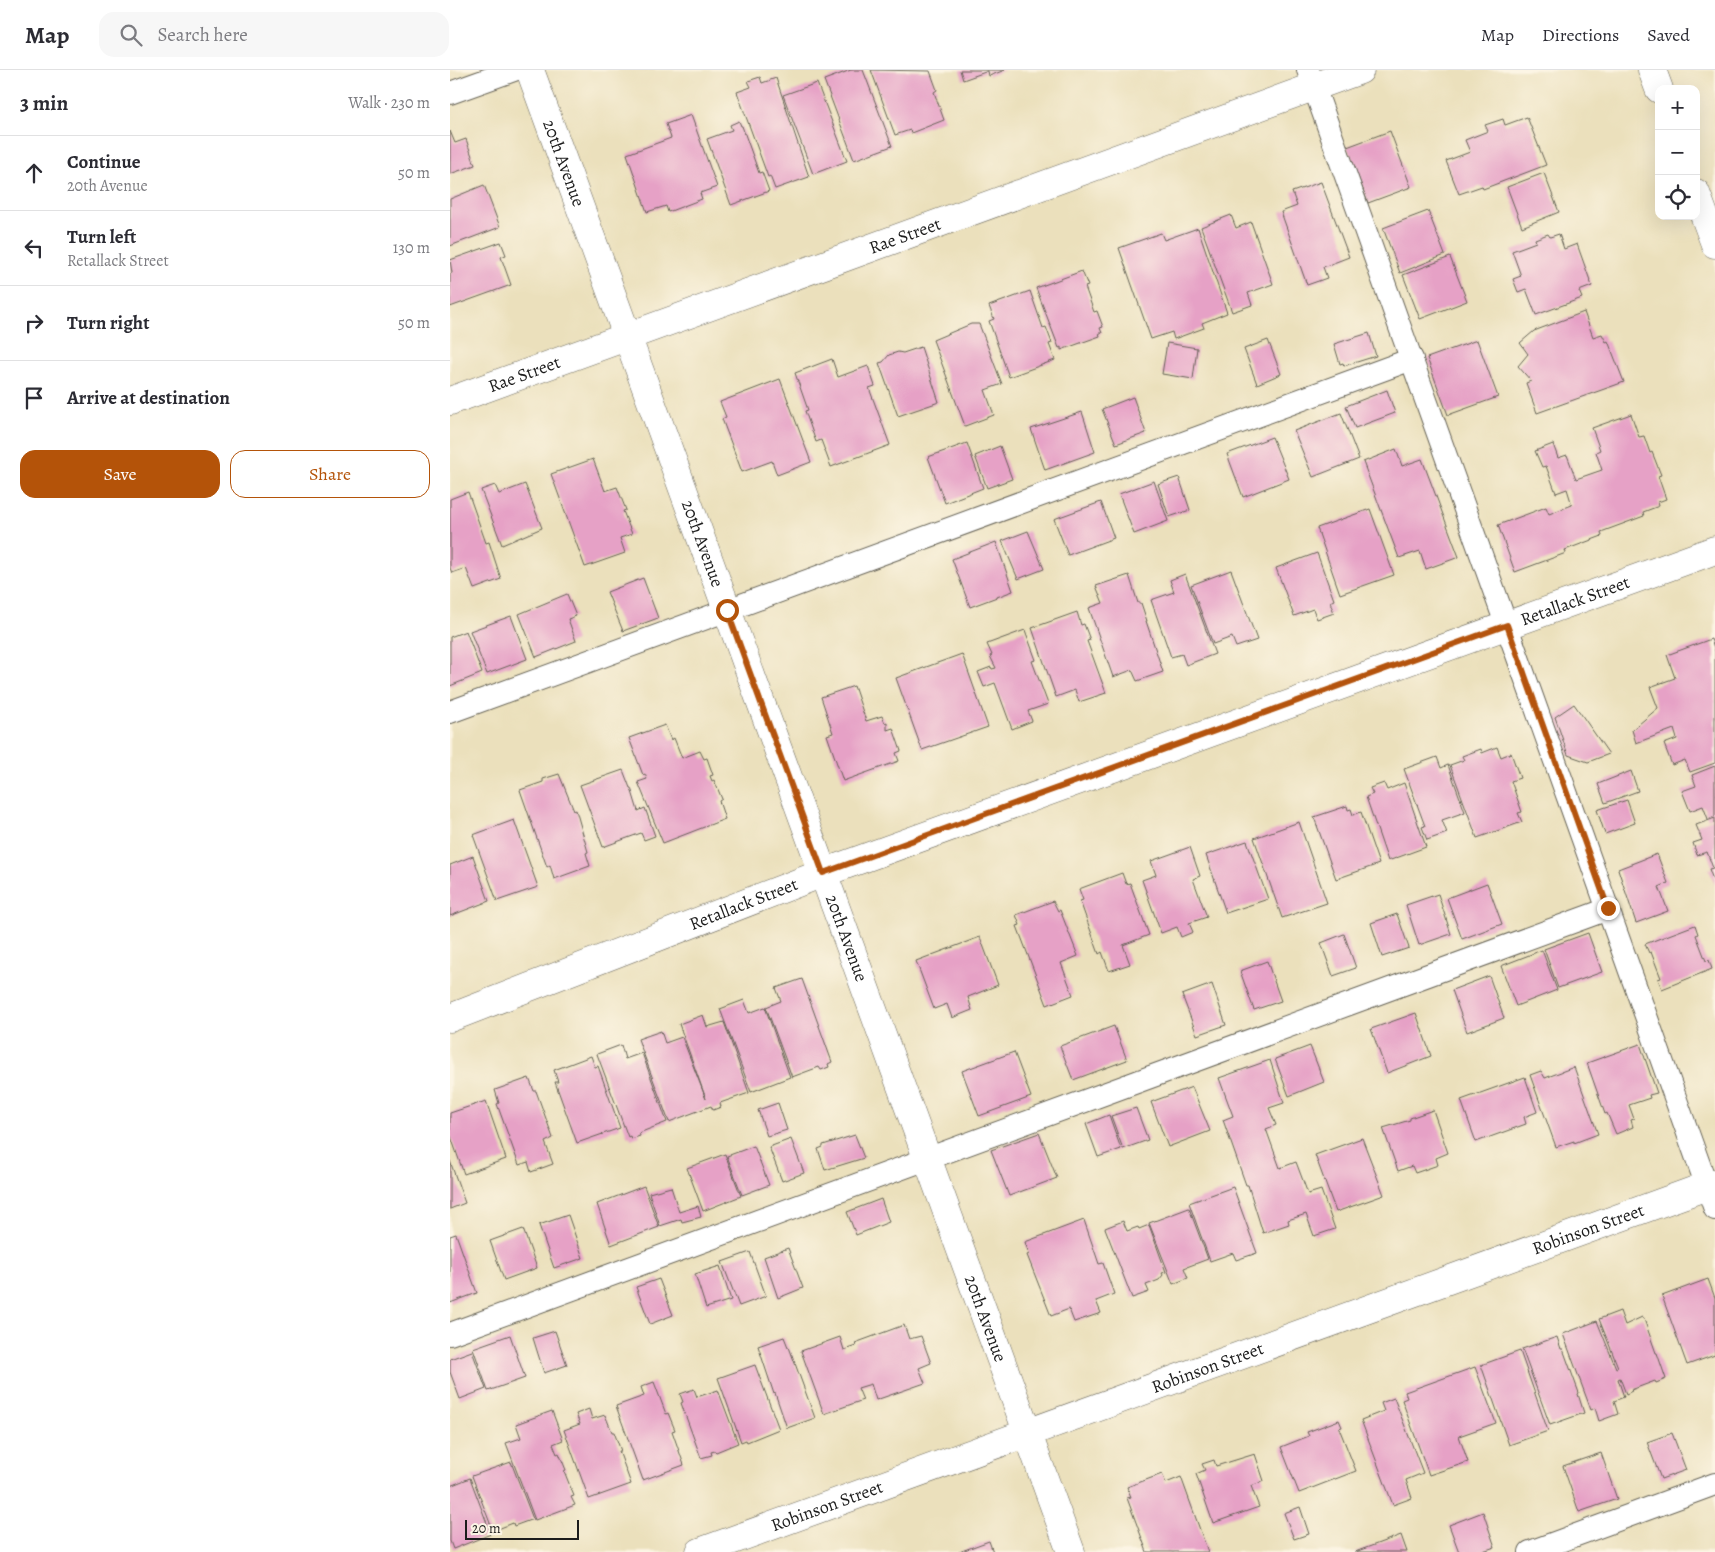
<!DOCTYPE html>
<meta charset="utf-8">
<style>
body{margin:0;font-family:Alegreya,serif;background:#f7f7f7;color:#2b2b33}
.controls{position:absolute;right:15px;top:15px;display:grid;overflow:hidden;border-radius:10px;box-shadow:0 5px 20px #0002}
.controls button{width:45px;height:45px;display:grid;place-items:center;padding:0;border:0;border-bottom:1px solid #e1e1e2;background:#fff;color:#2b2b33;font:25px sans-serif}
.scale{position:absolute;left:15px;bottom:12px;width:114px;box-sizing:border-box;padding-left:5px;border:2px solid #1c1c1c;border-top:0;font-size:14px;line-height:18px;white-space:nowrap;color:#1c1c1c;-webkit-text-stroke:4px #fcf5e5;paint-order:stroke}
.stop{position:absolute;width:15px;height:15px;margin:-11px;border:4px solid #b45309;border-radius:50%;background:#fff}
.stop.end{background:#b45309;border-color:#fff;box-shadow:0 1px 5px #0008}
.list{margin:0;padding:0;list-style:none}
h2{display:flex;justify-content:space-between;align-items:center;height:65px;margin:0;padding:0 20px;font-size:21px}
h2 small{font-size:16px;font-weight:400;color:#7c7c81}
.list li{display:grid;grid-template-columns:32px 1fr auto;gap:15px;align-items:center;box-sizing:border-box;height:75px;padding:0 20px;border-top:1px solid #e1e1e2}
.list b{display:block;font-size:19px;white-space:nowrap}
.list p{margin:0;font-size:16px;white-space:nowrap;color:#7c7c81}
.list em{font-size:16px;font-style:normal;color:#7c7c81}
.actions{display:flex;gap:10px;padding:15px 20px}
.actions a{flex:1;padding:11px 0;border:1px solid #b45309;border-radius:15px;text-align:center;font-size:18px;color:#b45309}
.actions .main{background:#b45309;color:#fff}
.icon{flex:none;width:28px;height:28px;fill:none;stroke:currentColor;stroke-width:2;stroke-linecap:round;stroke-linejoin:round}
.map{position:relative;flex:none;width:1265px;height:1482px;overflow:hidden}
header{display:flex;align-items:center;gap:30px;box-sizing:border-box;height:70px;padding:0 25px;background:#fff;border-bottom:1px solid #e1e1e2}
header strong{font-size:24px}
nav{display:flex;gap:28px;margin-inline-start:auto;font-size:18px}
.search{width:350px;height:45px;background:#f7f7f7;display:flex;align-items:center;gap:12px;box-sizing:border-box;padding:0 18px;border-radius:15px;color:#7c7c81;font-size:19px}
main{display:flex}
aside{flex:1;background:#fff}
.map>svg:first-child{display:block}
.building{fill:#e6a1c6}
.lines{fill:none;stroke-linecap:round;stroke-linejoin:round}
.lane-casing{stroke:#646154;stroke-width:24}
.street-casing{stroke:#646154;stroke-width:29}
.lane{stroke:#fff;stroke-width:22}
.street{stroke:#fff;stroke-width:28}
.route{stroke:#b45309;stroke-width:6}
.labels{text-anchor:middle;stroke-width:4.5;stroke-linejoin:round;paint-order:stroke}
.street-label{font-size:18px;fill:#1c1c1c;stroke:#fcf5e5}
</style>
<header>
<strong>Map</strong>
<div class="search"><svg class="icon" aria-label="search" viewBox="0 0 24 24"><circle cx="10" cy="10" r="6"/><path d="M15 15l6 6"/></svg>Search here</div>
<nav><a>Map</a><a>Directions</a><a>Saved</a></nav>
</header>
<main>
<aside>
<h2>3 min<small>Walk · 230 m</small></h2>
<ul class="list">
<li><svg class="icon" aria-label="ahead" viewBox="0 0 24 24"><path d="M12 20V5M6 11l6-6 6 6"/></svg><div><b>Continue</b><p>20th Avenue</p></div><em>50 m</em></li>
<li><svg class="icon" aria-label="left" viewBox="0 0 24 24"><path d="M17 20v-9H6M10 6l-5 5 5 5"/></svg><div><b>Turn left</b><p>Retallack Street</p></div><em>130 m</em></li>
<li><svg class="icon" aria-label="right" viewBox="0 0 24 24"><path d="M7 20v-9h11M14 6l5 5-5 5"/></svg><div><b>Turn right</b></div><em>50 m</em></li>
<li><svg class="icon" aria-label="arrive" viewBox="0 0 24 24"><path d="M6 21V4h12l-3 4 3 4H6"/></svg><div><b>Arrive at destination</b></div></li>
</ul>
<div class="actions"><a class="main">Save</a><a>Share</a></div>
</aside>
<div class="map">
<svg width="1265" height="1482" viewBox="0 0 1265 1482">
<rect width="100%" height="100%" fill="#fcf5e5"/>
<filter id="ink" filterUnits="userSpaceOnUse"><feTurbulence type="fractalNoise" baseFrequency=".02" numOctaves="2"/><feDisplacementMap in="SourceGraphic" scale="10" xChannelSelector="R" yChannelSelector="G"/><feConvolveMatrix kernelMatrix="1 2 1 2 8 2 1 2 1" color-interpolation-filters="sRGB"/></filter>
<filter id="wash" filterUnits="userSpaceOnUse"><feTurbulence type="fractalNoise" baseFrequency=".0096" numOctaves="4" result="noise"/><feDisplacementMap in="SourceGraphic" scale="20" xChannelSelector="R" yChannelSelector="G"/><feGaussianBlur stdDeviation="1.12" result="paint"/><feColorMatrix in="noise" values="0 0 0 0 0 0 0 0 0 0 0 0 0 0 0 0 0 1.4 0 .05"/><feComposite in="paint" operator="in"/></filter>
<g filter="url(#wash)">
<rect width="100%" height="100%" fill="#ebe0bc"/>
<g id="blocks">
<g class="building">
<polygon points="401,0 413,0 442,76 404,90 374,10"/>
<polygon points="421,0 480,1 487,20 484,22 494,50 461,63 460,60 445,65"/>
<polygon points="510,0 555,0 539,6 538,1 513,10"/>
<polygon points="310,7 312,13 326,8 359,107 325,119 320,106 318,107 287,22 301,17 298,11"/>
<polygon points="367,13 397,91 363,104 333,25"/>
<polygon points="241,45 267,117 250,123 252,129 218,142 216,136 197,142 177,84 221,68 216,54"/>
<polygon points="1077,47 1096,95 1033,119 1032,116 1009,124 996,91 1020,82 1015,70 1038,61 1035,55 1053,49 1055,55"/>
<polygon points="289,51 291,56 292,56 309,103 312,102 319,121 281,135 257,69 282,60 280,55"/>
<polygon points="0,61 5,73 16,69 25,95 0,104"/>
<polygon points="940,61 961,117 918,133 897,77"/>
<polygon points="1094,103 1109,142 1072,157 1057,117"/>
<polygon points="871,112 899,187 873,197 877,208 857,215 831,142 847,136 842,122"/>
<polygon points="34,115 50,157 0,176 0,129"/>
<polygon points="978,141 995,185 950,203 933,158"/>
<polygon points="781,145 786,158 801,152 823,214 798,223 802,235 782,242 751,157"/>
<polygon points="748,158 777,243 752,253 754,258 724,269 722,262 701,269 669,178 711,163 714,170"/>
<polygon points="1098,164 1100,167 1109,164 1114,179 1127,174 1142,216 1129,221 1132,228 1086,245 1076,219 1068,222 1063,209 1071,206 1062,181 1086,172 1085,169"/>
<polygon points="51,172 56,185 51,187 61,215 0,237 0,204 2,203 0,190"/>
<polygon points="1000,187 1017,231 970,249 953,205"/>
<polygon points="632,201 638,216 635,217 644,242 647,241 653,257 650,258 652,263 649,263 650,266 611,280 611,277 609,278 586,218"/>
<polygon points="580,221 593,258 596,257 602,273 599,274 605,290 559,307 539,251 544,249 539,236"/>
<polygon points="1134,242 1143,267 1152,264 1156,272 1158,271 1174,312 1087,343 1076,313 1081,311 1068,296 1078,284 1070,273 1084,261"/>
<polygon points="521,254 529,254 552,314 535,320 544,345 515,356 483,270"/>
<polygon points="919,263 926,286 894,296 893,293 890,294 884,274"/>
<polygon points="818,270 831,304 807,314 794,279"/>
<polygon points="1027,270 1048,327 998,345 977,288"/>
<polygon points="717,273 747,278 743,309 712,304"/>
<polygon points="471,277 489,332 448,346 429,293 433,292 439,285 448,282 453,283"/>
<polygon points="382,289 388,307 418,296 425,316 419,318 440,375 381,397 371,370 366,372 355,341 358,340 345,303"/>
<polygon points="330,309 361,392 327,405 322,391 292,402 272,349 276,347 270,332"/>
<polygon points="937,320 945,343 905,358 896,336"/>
<polygon points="683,327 696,363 666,374 652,339"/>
<polygon points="632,342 645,382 595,400 581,359"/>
<polygon points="891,343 909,389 863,407 844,361"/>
<polygon points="1181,344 1189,367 1194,366 1200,383 1202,382 1211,405 1208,406 1216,429 1208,432 1209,436 1193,442 1194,446 1151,462 1152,466 1115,480 1116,483 1065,502 1048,455 1096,437 1099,444 1122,435 1117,419 1106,423 1096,396 1092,397 1085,381 1103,374 1108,388 1117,385 1126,409 1152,400 1146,382 1150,380 1142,358"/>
<polygon points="822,367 839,409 793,427 777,384"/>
<polygon points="517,373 533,418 495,433 478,387"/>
<polygon points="550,376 562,409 537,418 525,386"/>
<polygon points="946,379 952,396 972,389 1009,487 976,499 970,481 949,488 913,392"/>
<polygon points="143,389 155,421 167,417 176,440 173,441 182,464 170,468 175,483 135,497 101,404"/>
<polygon points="729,407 740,440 719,447 708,414"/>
<polygon points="704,411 718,451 684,464 669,424"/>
<polygon points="75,414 92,458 52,475 31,420 45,415 49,424"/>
<polygon points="18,422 36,473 39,472 51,509 24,519 16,498 2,503 0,498 0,429"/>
<polygon points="651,432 664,468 618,485 604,449"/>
<polygon points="920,439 944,505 890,524 867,458"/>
<polygon points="578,461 594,499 568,509 552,471"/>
<polygon points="546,472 563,521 520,537 502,489"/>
<polygon points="867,483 884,530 880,532 884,543 867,549 863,539 844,546 826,498"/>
<polygon points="781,500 807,570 786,577 782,567 763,574 741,515"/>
<polygon points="735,504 765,584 736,595 732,584 721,587 701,530 724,522 720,510"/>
<polygon points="679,505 688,533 691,533 697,551 696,551 713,602 687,611 682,600 663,607 639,538 653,533 646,516"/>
<polygon points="193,508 208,548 173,561 157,522"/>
<polygon points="117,524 126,546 118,549 126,571 86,587 69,544"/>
<polygon points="627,542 631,555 634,554 640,570 637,571 656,623 629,632 625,620 606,627 582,558"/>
<polygon points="61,546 77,589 37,604 20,561"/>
<polygon points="575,560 586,590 582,591 598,634 578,641 582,651 562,659 545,613 534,617 528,602 541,597 542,599 546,598 540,586 542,585 537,574"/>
<polygon points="16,561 32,603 0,616 0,567"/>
<polygon points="1261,569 1265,581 1265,693 1240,702 1235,690 1222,695 1214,674 1227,669 1224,659 1186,673 1182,660 1208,638 1200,617 1225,608 1217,585"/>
<polygon points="512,584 538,657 472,680 446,608"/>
<polygon points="404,616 416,651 432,646 435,653 437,652 437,660 443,658 451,681 446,683 449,691 393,711 377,665 383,663 371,627"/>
<polygon points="1124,634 1159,684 1138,692 1118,685 1105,647"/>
<polygon points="215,655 221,670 224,668 232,688 250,681 254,689 257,688 263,705 260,706 262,711 264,710 272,729 269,731 275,749 213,773 188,712 197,709 195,704 193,705 179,668"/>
<polygon points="1047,677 1051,687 1061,683 1070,708 1061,711 1072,742 1068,743 1072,752 1027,768 1000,695 1014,690 1012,686 1031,679 1032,683"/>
<polygon points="987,687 991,698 998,695 1015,742 992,750 997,763 977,770 972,757 975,756 954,699"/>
<polygon points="1265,696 1265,746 1258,749 1253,736 1240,741 1232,721 1246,716 1242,705"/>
<polygon points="173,700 180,718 181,718 188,741 195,738 205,766 194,770 191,763 153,777 130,715"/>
<polygon points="1181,701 1188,721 1155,733 1148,714"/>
<polygon points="109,704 124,741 126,740 138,782 136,783 140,796 104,809 100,795 97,797 70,720 93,712 93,709"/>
<polygon points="934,713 937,720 954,713 976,777 938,791 916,727 923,724 920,718"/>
<polygon points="1177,730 1185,753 1155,764 1147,740"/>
<polygon points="897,736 898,740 901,739 903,745 911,742 929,794 886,809 864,747"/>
<polygon points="1265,748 1265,815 1259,799 1263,798 1257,782 1247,785 1243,773 1252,770 1246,755"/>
<polygon points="64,750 88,817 47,831 23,765"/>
<polygon points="849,752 877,833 832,848 804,768"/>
<polygon points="797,771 818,829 776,843 756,785"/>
<polygon points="740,777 750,806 743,809 757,847 739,853 743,862 731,867 727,857 711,863 692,810 706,805 701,791"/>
<polygon points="1207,784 1218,813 1209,817 1218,841 1186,853 1168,799"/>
<polygon points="23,786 39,831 0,846 0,795"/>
<polygon points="672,803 676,814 680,813 699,865 673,875 680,894 659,901 652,882 649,884 630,831 633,830 629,819"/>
<polygon points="1037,813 1052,854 1012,869 997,828"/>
<polygon points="988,824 1001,864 969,875 956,835"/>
<polygon points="603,831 608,841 610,840 628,886 611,893 623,925 597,935 567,856 570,855 566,845"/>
<polygon points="947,844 959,878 932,887 921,853"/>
<polygon points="1245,855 1248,864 1246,865 1256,891 1259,890 1262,899 1212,919 1208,909 1211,908 1201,882 1199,883 1195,874"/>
<polygon points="1138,863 1152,902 1108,918 1094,879"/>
<polygon points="894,864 906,898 883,906 871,873"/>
<polygon points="530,867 548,915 518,927 522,940 502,948 497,934 484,939 466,891"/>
<polygon points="1092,880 1107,920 1066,936 1051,896"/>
<polygon points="817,891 831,931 804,940 790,901"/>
<polygon points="1039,906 1054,948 1017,962 1002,920"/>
<polygon points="352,909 382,992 378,994 379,997 371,1000 369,997 342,1007 316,937 331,931 326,918"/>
<polygon points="762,914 776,955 747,965 732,925"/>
<polygon points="294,930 299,943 315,937 340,1007 301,1022 270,939"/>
<polygon points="966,943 981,986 937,1003 921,959"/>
<polygon points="253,945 257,957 274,952 299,1023 270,1033 271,1037 263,1040 261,1036 219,1052 188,969 211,961 215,973 232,967 256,1029 229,954"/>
<polygon points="664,956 677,990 623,1010 610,976"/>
<polygon points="1190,974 1207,1023 1199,1025 1200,1028 1179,1035 1184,1049 1181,1050 1183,1057 1166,1064 1157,1043 1155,1044 1137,993"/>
<polygon points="171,975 175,989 192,983 217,1052 189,1063 190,1066 181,1069 180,1066 178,1067 147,984"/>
<polygon points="860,976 874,1012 839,1026 825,989"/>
<polygon points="564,982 581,1027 529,1046 512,1001"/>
<polygon points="141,986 145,997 148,996 170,1058 127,1073 105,1012 108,1012 104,1000"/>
<polygon points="820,990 834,1033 819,1038 826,1055 816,1059 830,1098 846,1092 858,1124 871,1120 885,1159 864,1166 856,1144 838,1150 839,1154 813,1163 798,1115 796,1115 773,1050 783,1046 769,1008"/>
<polygon points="1124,997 1148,1064 1124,1073 1124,1071 1106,1077 1080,1005 1091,1001 1095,1008"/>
<polygon points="1075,1007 1087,1042 1074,1047 1076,1054 1026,1072 1011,1030"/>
<polygon points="79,1008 84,1021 86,1021 103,1068 95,1072 103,1094 81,1102 78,1092 69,1095 47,1034 49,1033 45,1020"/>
<polygon points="742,1017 760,1061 718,1077 701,1032"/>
<polygon points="36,1031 56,1089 14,1104 0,1064 0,1043"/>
<polygon points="328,1033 337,1060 317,1066 308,1040"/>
<polygon points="686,1038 698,1070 673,1079 661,1046"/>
<polygon points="983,1040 998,1083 986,1088 988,1095 965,1103 962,1096 948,1101 933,1058 960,1050 960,1048"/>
<polygon points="659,1045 671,1079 648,1087 636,1054"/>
<polygon points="589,1063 607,1108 559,1126 541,1080"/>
<polygon points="405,1065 414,1088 375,1100 368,1079 373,1077 373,1075"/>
<polygon points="912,1068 934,1125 886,1142 865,1085"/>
<polygon points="341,1069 354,1103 332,1111 319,1077"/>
<polygon points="304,1076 319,1115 292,1125 277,1086"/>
<polygon points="275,1084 291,1126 253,1141 237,1098"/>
<polygon points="0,1091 15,1133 0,1139"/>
<polygon points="194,1116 209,1157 161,1175 147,1134"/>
<polygon points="221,1117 229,1142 248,1136 251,1147 232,1152 231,1149 210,1156 199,1123"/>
<polygon points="783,1117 807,1183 786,1190 783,1183 760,1191 739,1133"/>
<polygon points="431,1129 439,1152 406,1165 397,1142"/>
<polygon points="739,1138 758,1189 734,1198 738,1208 723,1214 699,1153"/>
<polygon points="118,1145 133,1188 104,1198 89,1155"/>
<polygon points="634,1150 649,1194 653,1193 664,1224 646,1231 651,1243 624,1252 619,1239 601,1246 577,1185 579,1184 575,1172"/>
<polygon points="673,1151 677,1161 688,1157 689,1159 699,1155 716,1202 712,1203 713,1205 709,1210 696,1215 699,1222 682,1228 655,1158"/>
<polygon points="73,1159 87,1198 54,1210 40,1171"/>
<polygon points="6,1164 27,1223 0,1233 0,1166"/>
<polygon points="338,1178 353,1218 328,1228 314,1187"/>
<polygon points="300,1182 316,1226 289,1236 272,1192"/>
<polygon points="270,1196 281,1230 256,1238 245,1204"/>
<polygon points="209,1209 223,1245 200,1254 186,1217"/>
<polygon points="1258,1209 1265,1228 1265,1285 1237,1295 1212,1226"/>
<polygon points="1170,1241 1175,1255 1192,1247 1193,1249 1194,1249 1206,1283 1207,1283 1216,1309 1206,1313 1205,1311 1181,1320 1182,1321 1176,1324 1170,1308 1168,1309 1174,1327 1164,1331 1168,1344 1149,1351 1145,1338 1141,1340 1113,1264 1147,1251 1166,1298 1168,1297 1149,1249"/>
<polygon points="454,1255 459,1269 471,1266 481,1293 469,1298 475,1313 426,1330 421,1314 408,1318 413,1330 374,1344 351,1281 390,1267 394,1280 406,1276 405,1273"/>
<polygon points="105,1261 117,1295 94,1303 83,1268"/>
<polygon points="60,1265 75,1308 38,1321 23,1278"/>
<polygon points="334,1267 338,1277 339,1277 365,1348 337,1358 325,1323 324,1324 308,1276"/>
<polygon points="1107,1267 1111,1279 1113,1279 1129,1323 1128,1324 1134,1343 1100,1355 1072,1279"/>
<polygon points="22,1281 36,1319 10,1329 0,1302 0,1289"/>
<polygon points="1070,1281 1098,1361 1059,1375 1031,1295"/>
<polygon points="305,1295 329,1359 297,1372 296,1370 291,1372 268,1308"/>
<polygon points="1025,1297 1046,1353 1009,1366 1018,1392 979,1405 952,1330 957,1328 955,1322"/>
<polygon points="204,1312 216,1344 218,1343 225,1360 222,1361 234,1395 193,1410 166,1336 194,1326 191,1317"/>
<polygon points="244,1319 247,1327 268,1320 288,1373 266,1382 265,1381 261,1382 262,1385 251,1388 231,1333 233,1332 230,1324"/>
<polygon points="944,1328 973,1403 956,1410 962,1428 943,1435 911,1350 934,1341 931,1333"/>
<polygon points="139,1339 142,1349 155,1345 162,1362 164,1362 171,1381 169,1381 181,1414 139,1429 114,1360 130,1354 126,1344"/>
<polygon points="102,1341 113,1370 103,1374 107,1384 109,1383 116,1400 114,1401 124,1426 121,1427 125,1435 85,1450 56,1373 71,1368 66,1354"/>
<polygon points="889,1350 892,1357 889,1358 906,1401 849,1423 831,1377 859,1366 857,1362"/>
<polygon points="1222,1363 1236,1400 1211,1409 1197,1372"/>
<polygon points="1151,1383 1167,1429 1129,1442 1113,1396"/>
<polygon points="805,1384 814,1411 801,1416 809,1437 763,1453 746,1404 755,1400 752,1394 764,1390 766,1396"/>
<polygon points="61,1392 83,1449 64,1456 63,1453 43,1461 22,1406"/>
<polygon points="712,1404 716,1413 731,1407 758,1482 697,1482 677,1428 681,1427 677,1417"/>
<polygon points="20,1408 41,1464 3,1479 0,1471 0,1416"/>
<polygon points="850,1437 859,1464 844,1469 834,1443"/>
<polygon points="1033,1442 1045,1477 1030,1482 1009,1482 999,1455"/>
<polygon points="951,1465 957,1482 905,1482"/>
<polygon points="539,1471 543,1482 509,1482"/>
</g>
</g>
</g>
<g filter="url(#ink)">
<use href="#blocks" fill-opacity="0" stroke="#646154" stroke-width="1"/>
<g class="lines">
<defs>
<g id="lane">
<polyline points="858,0 1265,1139"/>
<polyline points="0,23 64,0"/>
<polyline points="0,642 962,289"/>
<polyline points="0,1264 1158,839"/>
<polyline points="1080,1482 1265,1414"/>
</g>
<g id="street">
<path id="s1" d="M80 0 621 1482"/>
<polyline points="1202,0 1209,19"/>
<polyline points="1246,123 1265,174"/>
<path id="s2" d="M0 331 910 0"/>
<path id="s3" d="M0 948 373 803 1265 480"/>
<path id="s4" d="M250 1482 1265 1113"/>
</g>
</defs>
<use href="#lane" class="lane-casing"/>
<use href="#street" class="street-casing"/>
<use href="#lane" class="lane"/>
<use href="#street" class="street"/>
</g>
</g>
<g class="lines" filter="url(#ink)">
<polyline class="route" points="277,540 373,803 1057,555 1158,838"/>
</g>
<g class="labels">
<g class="street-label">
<text dy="6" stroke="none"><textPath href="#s1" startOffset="99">20th Avenue</textPath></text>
<text dy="6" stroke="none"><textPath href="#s2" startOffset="484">Rae Street</textPath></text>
<text dy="6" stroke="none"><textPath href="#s2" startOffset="79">Rae Street</textPath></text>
<text dy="6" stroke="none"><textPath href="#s1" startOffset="504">20th Avenue</textPath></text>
<text dy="6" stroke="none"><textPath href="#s3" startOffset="1200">Retallack Street</textPath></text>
<text dy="6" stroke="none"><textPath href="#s3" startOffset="315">Retallack Street</textPath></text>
<text dy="6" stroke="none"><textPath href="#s1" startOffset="924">20th Avenue</textPath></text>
<text dy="6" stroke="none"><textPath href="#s4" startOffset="945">Robinson Street</textPath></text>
<text dy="6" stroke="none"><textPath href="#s1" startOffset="1329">20th Avenue</textPath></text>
<text dy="6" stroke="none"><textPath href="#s4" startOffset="540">Robinson Street</textPath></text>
<text dy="6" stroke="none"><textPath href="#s4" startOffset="135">Robinson Street</textPath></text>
</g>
</g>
</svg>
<div class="controls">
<button>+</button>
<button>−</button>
<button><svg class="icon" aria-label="locate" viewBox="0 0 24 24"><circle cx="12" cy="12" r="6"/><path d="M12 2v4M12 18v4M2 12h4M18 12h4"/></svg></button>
</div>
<div class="scale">20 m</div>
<div class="stop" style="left:277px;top:540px"></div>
<div class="stop end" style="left:1158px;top:838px"></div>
</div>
</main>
